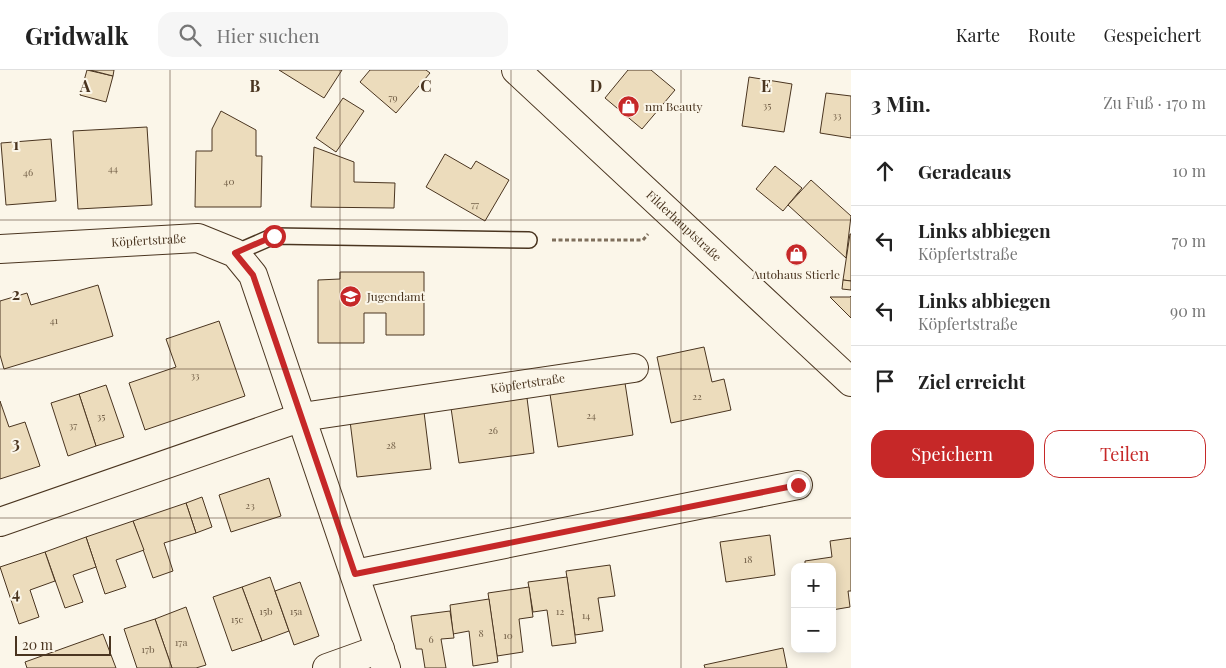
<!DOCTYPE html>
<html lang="de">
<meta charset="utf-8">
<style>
body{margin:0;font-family:"Playfair Display",serif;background:#f6f6f6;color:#222}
.controls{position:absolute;right:15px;bottom:15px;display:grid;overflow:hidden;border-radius:10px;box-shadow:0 2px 12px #0003}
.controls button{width:45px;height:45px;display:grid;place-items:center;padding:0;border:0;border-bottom:1px solid #e0e0e0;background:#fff;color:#222;font:25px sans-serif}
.scale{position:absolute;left:15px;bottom:12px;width:96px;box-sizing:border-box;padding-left:5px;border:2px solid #4a3520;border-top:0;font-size:14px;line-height:18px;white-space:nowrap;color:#4a3520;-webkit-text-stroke:4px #fbf6e9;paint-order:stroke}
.stop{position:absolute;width:15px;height:15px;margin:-11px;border:4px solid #c62828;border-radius:50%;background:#fff}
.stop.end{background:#c62828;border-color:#fff;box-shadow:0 1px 5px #0008}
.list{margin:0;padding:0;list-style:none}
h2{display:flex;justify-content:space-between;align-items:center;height:65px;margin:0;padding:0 20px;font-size:21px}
h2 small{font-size:16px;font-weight:400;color:#767676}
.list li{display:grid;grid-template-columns:32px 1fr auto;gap:15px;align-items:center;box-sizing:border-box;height:70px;padding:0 20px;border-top:1px solid #e0e0e0}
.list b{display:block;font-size:19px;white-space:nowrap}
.list p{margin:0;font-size:16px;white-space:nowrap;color:#767676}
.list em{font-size:16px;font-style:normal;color:#767676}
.actions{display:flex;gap:10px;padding:15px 20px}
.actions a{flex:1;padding:11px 0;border:1px solid #c62828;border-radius:15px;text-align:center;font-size:18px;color:#c62828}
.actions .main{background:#c62828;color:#fff}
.icon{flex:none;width:28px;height:28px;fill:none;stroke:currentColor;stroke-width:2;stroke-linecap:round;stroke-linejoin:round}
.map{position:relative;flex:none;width:851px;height:598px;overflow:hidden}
header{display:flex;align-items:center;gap:30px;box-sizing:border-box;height:70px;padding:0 25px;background:#fff;border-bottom:1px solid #e0e0e0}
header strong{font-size:24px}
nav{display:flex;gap:28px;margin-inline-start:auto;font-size:18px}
.search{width:350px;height:45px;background:#f6f6f6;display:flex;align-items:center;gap:12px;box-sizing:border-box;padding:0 18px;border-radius:15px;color:#767676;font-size:19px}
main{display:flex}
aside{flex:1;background:#fff}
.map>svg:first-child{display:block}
.building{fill:#ecdcbc;stroke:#4a3520}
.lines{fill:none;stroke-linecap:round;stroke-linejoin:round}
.lane-casing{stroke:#4a3520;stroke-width:18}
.street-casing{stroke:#4a3520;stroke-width:30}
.secondary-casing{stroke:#4a3520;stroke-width:30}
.path{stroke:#7f6f5c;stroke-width:3;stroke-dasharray:4 2.5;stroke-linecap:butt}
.lane{stroke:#fbf6e9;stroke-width:15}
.street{stroke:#fbf6e9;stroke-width:28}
.secondary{stroke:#fbf6e9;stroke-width:28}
.route{stroke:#c62828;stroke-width:6}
.grid{fill:none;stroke:#4a3520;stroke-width:1;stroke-opacity:0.55}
.labels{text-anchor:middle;stroke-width:4;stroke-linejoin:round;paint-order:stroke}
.number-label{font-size:10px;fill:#725f47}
.poi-label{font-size:12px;fill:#4a3520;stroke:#fbf6e9;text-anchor:start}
.street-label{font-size:12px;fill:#4a3520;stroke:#fbf6e9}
.grid-label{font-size:16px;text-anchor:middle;font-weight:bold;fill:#4a3520;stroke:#fbf6e9;stroke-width:4;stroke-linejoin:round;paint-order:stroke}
</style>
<header>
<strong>Gridwalk</strong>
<div class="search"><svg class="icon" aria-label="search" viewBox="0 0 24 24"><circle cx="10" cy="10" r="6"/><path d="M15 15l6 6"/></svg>Hier suchen</div>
<nav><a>Karte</a><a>Route</a><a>Gespeichert</a></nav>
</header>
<main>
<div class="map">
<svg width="851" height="598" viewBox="0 0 851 598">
<rect width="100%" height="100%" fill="#fbf6e9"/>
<g class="building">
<polygon points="87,0 113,6 106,32 80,25"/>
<polygon points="90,0 114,0 113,6"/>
<polygon points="279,0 342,0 324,28"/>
<polygon points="370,0 426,0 430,3 396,43 360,12"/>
<polygon points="628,0 651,0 675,20 642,59 605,28"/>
<polygon points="749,7 792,14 784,62 742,56"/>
<polygon points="826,23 851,26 851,68 820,63"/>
<polygon points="343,28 364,41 336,82 316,68"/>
<polygon points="221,41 256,60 256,86 262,86 261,137 195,137 196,81 212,81 212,59"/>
<polygon points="147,57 152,135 78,139 73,61"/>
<polygon points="51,69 56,131 6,135 1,73"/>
<polygon points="314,77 354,92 354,112 395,113 394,138 311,137"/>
<polygon points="445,84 471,99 476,91 509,110 485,151 426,117"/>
<polygon points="775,96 802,118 783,141 756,119"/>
<polygon points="811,110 851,146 846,188 788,135"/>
<polygon points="850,164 851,164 851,211 843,210"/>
<polygon points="340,202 424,202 424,265 386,265 386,243 364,243 364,273 318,273 318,210 340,209"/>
<polygon points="843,210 851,211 851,220 842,219"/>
<polygon points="98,215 113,266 4,299 0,285 0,231 27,223 31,235"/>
<polygon points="851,226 851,248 830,227 850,227"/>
<polygon points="219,251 245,326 145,360 129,313 176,297 166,269"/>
<polygon points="704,277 712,312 724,309 731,340 671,353 657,287"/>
<polygon points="625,313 633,365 558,377 550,324"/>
<polygon points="106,315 124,367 96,376 79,324"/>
<polygon points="79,324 96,376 68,386 51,333"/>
<polygon points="527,328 534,383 459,393 451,338"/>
<polygon points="0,331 9,357 25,352 40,396 0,409"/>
<polygon points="424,342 431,399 357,407 350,351"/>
<polygon points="269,408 281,446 231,462 219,425"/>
<polygon points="202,427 212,457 196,463 186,433"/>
<polygon points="186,433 196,463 164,473 173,501 153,508 133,451"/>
<polygon points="133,451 144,480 116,490 126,517 105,524 86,467"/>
<polygon points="770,465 775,505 726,512 720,472"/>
<polygon points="86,467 96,497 73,505 83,532 65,538 45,482"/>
<polygon points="851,468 851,521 848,521 850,537 832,540 832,497 805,497 805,491 832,487 830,471"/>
<polygon points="45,482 55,511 30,520 39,547 19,554 0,497"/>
<polygon points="610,495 615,526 598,528 603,561 575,565 566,501"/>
<polygon points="270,507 289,561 262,571 242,517"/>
<polygon points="567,507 576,573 552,576 547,540 533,542 528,512"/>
<polygon points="300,512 319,566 294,575 275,521"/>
<polygon points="242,517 262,571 232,581 213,527"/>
<polygon points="529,517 533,547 519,549 523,582 497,586 488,523"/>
<polygon points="489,529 498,592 473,596 469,561 453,564 450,535"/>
<polygon points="186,537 206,595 196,598 172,598 155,549"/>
<polygon points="450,541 454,568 441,569 446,598 425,598 422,579 416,579 411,546"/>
<polygon points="155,549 172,598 137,598 124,559"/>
<polygon points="103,564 116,598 27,598 25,592"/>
<polygon points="783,578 787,598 705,598 704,595"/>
</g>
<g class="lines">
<defs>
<polyline id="lane" points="235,183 274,166 529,170"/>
<g id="street">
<path id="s1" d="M0 179 198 168 235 183 253 205 386 598"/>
<path id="s2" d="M0 452 302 347 634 298"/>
<polyline points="355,504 798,415"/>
<polyline points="327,598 380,579"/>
</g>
<g id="secondary">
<path id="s3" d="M516 0 851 312"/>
</g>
</defs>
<use href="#lane" class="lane-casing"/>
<use href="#street" class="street-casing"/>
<use href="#secondary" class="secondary-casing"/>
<polyline class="path" points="552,170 643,170 648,164"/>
<use href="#lane" class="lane"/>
<use href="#street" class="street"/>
<use href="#secondary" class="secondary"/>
</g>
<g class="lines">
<polyline class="route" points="274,166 235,183 253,205 355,504 798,415"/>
</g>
<path class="grid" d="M170 0V598M340 0V598M511 0V598M681 0V598M0 150H851M0 299H851M0 448H851"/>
<defs>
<symbol id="shop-disc" viewBox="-11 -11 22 22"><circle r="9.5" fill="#c62828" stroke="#fbf6e9"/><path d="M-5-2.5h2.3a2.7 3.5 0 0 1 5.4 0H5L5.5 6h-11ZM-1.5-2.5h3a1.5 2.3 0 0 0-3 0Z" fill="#fff"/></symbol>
<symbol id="school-disc" viewBox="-11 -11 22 22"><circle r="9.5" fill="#c62828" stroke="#fbf6e9"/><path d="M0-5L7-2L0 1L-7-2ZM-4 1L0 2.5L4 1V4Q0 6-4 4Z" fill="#fff"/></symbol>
</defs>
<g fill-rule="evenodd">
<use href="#shop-disc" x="616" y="24" width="25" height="25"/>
<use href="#shop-disc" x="784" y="172" width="25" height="25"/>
<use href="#school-disc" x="338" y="214" width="25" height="25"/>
</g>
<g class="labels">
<g class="number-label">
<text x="393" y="31">79</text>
<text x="767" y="39">35</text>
<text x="837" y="49">33</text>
<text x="113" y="102">44</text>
<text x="28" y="106">46</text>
<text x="229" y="115">40</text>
<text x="475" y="138">77</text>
<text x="54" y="254">41</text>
<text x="195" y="309">33</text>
<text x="697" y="330">22</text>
<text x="591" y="349">24</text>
<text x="101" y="350">35</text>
<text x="73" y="359">37</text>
<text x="493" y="364">26</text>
<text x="391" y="379">28</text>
<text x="250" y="439">23</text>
<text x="748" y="493">18</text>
<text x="266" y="545">15b</text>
<text x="296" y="545">15a</text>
<text x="560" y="545">12</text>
<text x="586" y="549">14</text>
<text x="237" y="553">15c</text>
<text x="481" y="567">8</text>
<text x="508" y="569">10</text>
<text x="431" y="573">6</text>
<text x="181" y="576">17a</text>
<text x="148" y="583">17b</text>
</g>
<g class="poi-label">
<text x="645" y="41">nm Beauty</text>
<text x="796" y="209" text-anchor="middle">Autohaus Stierle</text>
<text x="367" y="231">Jugendamt</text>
</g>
<g class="street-label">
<text dy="4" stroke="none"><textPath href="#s3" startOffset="229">Filderhauptstraße</textPath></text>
<text dy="4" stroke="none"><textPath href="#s1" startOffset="149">Köpfertstraße</textPath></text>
<text dy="4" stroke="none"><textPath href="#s2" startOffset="548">Köpfertstraße</textPath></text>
</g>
</g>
<g class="grid-label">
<text x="85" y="22">A</text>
<text x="255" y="22">B</text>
<text x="426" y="22">C</text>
<text x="596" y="22">D</text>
<text x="766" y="22">E</text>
<text x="16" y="80">1</text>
<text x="16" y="230">2</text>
<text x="16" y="379">3</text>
<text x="16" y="529">4</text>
</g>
</svg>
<div class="controls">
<button>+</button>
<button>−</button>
</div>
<div class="scale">20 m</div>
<div class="stop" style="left:274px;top:166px"></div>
<div class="stop end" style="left:798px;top:415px"></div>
</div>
<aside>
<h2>3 Min.<small>Zu Fuß · 170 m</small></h2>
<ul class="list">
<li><svg class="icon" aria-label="ahead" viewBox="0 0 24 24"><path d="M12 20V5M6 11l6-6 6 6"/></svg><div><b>Geradeaus</b></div><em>10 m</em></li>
<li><svg class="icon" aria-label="left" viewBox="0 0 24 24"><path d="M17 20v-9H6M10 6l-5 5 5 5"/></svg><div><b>Links abbiegen</b><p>Köpfertstraße</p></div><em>70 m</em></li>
<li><svg class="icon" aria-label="left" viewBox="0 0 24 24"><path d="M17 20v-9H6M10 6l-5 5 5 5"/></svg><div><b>Links abbiegen</b><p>Köpfertstraße</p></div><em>90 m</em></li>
<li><svg class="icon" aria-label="arrive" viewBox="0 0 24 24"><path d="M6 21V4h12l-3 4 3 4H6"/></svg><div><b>Ziel erreicht</b></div></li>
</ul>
<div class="actions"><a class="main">Speichern</a><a>Teilen</a></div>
</aside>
</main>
